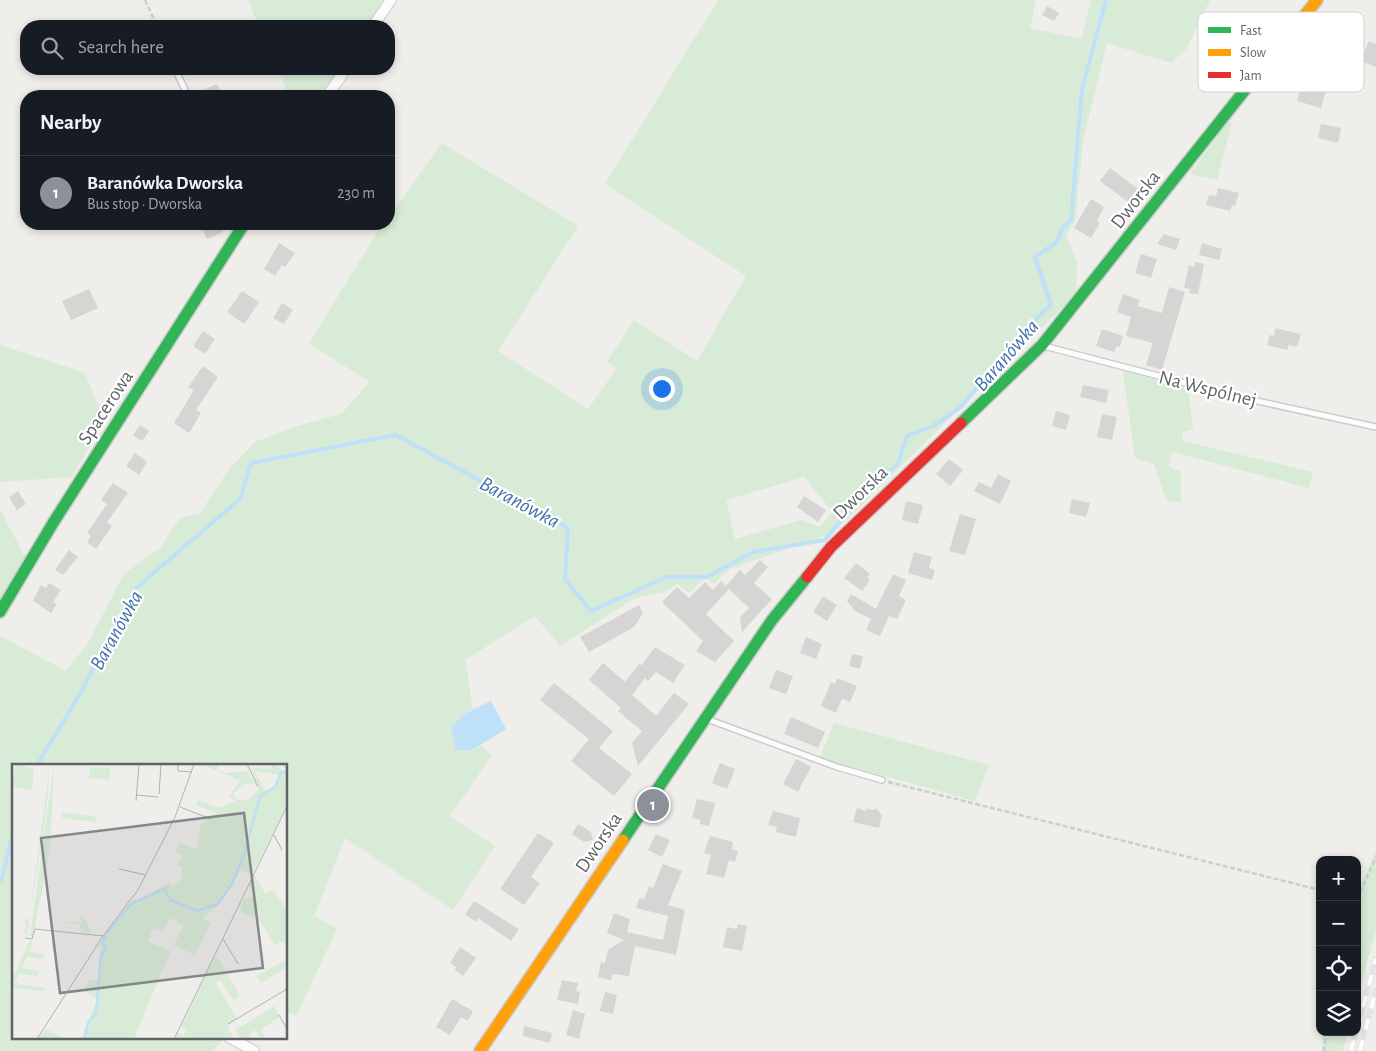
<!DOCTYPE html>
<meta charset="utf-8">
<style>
body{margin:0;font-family:"Alegreya Sans",sans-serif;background:#20242c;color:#f1f3f6}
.controls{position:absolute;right:15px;bottom:15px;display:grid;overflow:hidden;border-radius:10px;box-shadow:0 2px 8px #0003}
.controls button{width:45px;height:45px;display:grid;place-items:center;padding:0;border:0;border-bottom:1px solid #363941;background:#171b24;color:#f1f3f6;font:25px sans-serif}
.you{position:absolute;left:661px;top:388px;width:18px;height:18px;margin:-12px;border:4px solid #fff;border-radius:50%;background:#1a73e8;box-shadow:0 0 0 8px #1a73e833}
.badge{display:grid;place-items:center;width:32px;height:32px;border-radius:50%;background:#8c9099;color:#fff;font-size:16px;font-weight:700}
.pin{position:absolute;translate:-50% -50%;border:2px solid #fff;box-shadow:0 1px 5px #0006}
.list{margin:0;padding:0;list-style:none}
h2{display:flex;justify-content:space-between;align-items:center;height:65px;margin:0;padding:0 20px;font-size:21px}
h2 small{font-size:16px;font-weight:400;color:#9ea1a6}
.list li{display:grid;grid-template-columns:32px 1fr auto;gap:15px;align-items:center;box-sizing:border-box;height:75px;padding:0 20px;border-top:1px solid #363941}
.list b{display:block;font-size:19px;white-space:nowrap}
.list p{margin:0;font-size:16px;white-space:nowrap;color:#9ea1a6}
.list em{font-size:16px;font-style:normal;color:#9ea1a6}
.icon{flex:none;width:28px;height:28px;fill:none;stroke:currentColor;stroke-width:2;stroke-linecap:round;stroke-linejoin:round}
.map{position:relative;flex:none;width:1376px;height:1051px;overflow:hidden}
.search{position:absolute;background:#171b24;box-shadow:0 2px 8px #0003;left:20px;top:20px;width:375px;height:55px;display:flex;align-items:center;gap:12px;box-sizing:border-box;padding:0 18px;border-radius:20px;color:#9ea1a6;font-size:19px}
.panel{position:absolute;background:#171b24;box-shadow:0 2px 8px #0003;left:20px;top:90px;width:375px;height:140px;border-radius:20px}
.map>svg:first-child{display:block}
.green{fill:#d8ebd6;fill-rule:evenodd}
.water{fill:#bfe0f9}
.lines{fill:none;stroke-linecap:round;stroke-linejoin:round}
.stream{stroke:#bfe0f9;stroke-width:4}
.building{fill:#d6d5d3}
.lane-casing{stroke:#cbcccc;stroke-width:8}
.street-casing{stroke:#cbcccc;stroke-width:12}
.fast-casing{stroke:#cacacb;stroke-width:14}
.slow-casing{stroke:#cacacb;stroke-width:14}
.jam-casing{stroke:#cacacb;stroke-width:14}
.path{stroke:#cacfcc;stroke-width:2.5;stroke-dasharray:5 2.5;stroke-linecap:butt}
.lane{stroke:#fdfcfc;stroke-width:5}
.street{stroke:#fdfcfc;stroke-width:10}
.fast{stroke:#30b455;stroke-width:11}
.slow{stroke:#ff9f0a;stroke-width:11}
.jam{stroke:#e5322d;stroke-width:11}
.rail-casing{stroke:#e4e4e4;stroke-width:5.5}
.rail{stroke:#fff;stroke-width:4;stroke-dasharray:11;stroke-linecap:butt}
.labels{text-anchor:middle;stroke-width:4.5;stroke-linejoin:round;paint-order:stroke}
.street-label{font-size:20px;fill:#5f6368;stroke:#fff}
.water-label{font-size:21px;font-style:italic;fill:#4174aa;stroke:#fff}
.inset-river{fill:none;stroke:#bfe0f9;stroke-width:2.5}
.inset-road{fill:none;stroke:#b1b2b2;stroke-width:1}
.view{fill:#84888a;fill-opacity:0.15;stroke:#84888a;stroke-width:2.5}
.inset-edge{fill:none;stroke:#5f6368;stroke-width:2.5}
.key{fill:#fff;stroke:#cfd0d2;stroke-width:1}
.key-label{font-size:14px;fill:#5f6368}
</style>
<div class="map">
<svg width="1376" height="1051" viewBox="0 0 1376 1051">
<rect width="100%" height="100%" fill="#efeeea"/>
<g class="green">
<polygon points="248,0 385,0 368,26 259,26"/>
<path d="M718 0H1036L1030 28 1081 39 1091 0H1210L1187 48 1171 63 1107 43 1083 141 1075 222 1066 235 1077 264 1076 294 833 533 730 569 714 584 705 578 689 593 677 584 664 592 635 598 560 646 535 616 465 660 473 709 464 714 456 750H472L482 746 492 755 450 816 495 846 453 910 345 838 314 916 337 929 296 1016 289 1013 286 1016V765H14V1037H226L212 1051H0V636L66 671 88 643 124 574 160 548 180 518 200 513 230 468 255 442 294 427 341 414 370 382 309 344 376 234 384 224H389V217L442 143 578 226 498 351 588 409 617 368 607 362 634 320 697 361 746 276 605 184ZM804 477 833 512 820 527 801 520 735 539 726 500Z"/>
<polygon points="277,69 340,69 322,96 289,96"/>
<polygon points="1228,122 1232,123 1217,180 1190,174"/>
<polygon points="0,345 85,373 104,420 72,477 0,482"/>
<polygon points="1123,371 1188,388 1193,429 1183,432 1182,441 1313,472 1309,488 1172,452 1169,467 1181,472 1181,503 1166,500 1154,464 1135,458"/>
<polygon points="0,510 26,558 0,603"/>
<polygon points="834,723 989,765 975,801 820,758"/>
<polygon points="1376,851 1376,930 1357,999 1357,893"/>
<polygon points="1323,1032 1348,1032 1343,1051 1322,1051"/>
</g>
<polygon class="water" points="491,701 506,729 472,750 456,750 451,728 464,714"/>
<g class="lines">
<g class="stream">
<polyline points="37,765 80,694 135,589 240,499 251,463 396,435 568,528 565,579 591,611 666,577 707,577 753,552 825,540 865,490 898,464 907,436 933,426 961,407 985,378 1003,365 1018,336 1051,305 1035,257 1057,242 1063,227 1071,221 1082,89 1106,0"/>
<polyline points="0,880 2,879 14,828"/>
</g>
</g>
<g class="building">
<polygon points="1047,6 1059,13 1054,21 1042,15"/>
<polygon points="1227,11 1235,17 1237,14 1255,26 1261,17 1270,23 1250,52 1215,27"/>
<polygon points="1369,41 1376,44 1376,67 1360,61"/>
<polygon points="1302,83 1326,90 1321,108 1297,101"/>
<polygon points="217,84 223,96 192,96 192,95"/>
<polygon points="1321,124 1341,128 1338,143 1318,138"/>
<polygon points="1110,168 1138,189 1128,202 1100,181"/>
<polygon points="1218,188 1239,193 1235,206 1232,205 1230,211 1206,205 1209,195 1216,196"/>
<polygon points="1091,199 1104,207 1097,221 1100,223 1091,238 1074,228"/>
<polygon points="200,224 219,224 223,232 207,239"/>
<polygon points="1164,234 1180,239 1176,250 1157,244"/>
<polygon points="279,243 295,253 285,267 282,265 275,276 264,269"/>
<polygon points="1202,243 1222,249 1219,260 1199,255"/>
<polygon points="1141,254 1157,259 1151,278 1135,273"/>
<polygon points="1195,262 1204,264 1198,294 1189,293 1190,289 1184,288 1189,265 1194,267"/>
<polygon points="1169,287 1185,292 1162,370 1146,365 1153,343 1126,336 1131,317 1117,312 1123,294 1140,300 1138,306 1162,313"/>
<polygon points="89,289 98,308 71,320 62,301"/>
<polygon points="242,291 259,302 244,324 227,312"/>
<polygon points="282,303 293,310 284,324 273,318"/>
<polygon points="1275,328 1301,334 1297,347 1289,345 1287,350 1267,345 1270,335 1274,336"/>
<polygon points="1102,329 1123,336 1120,347 1117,346 1114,352 1096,346"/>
<polygon points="203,331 215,339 205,354 193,346"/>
<polygon points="203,366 218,377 196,410 201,413 189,433 174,423 194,390 188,387"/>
<polygon points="1083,385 1109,390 1106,403 1080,397"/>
<polygon points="1056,411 1070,415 1066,430 1052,426"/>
<polygon points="1102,414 1117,417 1112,440 1097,437"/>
<polygon points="140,425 149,431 142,441 133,435"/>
<polygon points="135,453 147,462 139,475 126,466"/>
<polygon points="949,459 963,470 950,486 936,474"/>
<polygon points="998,474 1011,481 1000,504 974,491 979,482 991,488"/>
<polygon points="113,483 128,493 107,522 112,526 96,549 87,542 91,536 87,533 107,504 101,500"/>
<polygon points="18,491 26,504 17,510 9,497"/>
<polygon points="804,496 826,510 818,522 797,507"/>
<polygon points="1072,499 1090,503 1086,517 1069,513"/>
<polygon points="906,501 923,505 918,524 902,520"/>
<polygon points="960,514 976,519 965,555 949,551"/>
<polygon points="69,550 78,557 63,575 55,570"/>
<polygon points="914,552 932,557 929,568 935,570 932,580 908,573"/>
<polygon points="760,560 768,567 754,583 772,599 742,632 740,617 749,608 729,589 706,614 734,641 715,662 696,651 703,641 662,602 677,587 689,598 705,582 713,590 721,581 726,586 740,570 745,575"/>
<polygon points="856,563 870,574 867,577 870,580 862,591 844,578"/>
<polygon points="893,574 906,580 899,596 906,600 897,619 889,616 880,636 866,630 871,619 855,611 847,601 851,594 876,609"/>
<polygon points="49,583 61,590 53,602 57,604 51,613 33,601 41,585 46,588"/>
<polygon points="823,596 837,605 827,621 813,612"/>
<polygon points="639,605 643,613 634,627 589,652 580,637"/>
<polygon points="806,637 822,644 816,659 800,653"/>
<polygon points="655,647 685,665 673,683 656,672 648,681 645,678 632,695 656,716 674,693 689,704 638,766 632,743 642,731 618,711 621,708 589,680 603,663 625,682 639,664 642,665"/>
<polygon points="852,654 863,656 860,669 849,666"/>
<polygon points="776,670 793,676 786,694 769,688"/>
<polygon points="837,678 857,686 850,702 842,699 836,713 821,706 831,682 835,684"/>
<polygon points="554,683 613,731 599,748 632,774 614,796 571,761 589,739 540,700"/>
<polygon points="791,717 825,732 818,748 784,734"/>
<polygon points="796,759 811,767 798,792 783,784"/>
<polygon points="720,763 735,769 727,789 712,783"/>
<polygon points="697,799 715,803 709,826 700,824 701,820 692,818"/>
<polygon points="857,808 866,811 866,808 873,810 876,808 882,815 879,828 853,822"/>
<polygon points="773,811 800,818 796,837 776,832 777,827 768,825"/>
<polygon points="578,824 591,832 593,840 584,842 572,834"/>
<polygon points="538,833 554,843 531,877 540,883 524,905 500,889"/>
<polygon points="656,834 670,840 662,857 648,850"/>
<polygon points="710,836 733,842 732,849 738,851 735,862 729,860 724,878 706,874 711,855 704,853"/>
<polygon points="663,864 682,871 668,905 685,910 676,955 635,946 629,976 612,974 611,980 598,977 601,962 605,963 608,950 624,940 607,933 614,913 630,919 627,932 663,940 668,916 636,908 639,898 644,899 649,886 653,888"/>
<polygon points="474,901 519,929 511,941 478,918 476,922 465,914"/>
<polygon points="738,924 747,926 742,951 723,947 727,927 737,929"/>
<polygon points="460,947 476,958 463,976 455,970 456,967 450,963"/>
<polygon points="562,980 578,983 576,991 580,992 578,1004 557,1000"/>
<polygon points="605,992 617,995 613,1014 600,1011"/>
<polygon points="452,999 473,1011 468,1021 461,1017 450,1035 436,1027"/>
<polygon points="573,1010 585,1014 579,1039 566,1035"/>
<polygon points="524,1026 552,1033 550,1043 523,1036"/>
</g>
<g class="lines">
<defs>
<g id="lane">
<polyline points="175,69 188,96"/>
<polyline points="1044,346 1239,397 1376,427"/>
<polyline points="707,719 837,767 882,780"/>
</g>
<g id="street">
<polyline points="373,26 391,0"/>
<polyline points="327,96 346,69"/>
<polyline points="229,1037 254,1051"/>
</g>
<g id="fast">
<polyline points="961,423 1042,345 1268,61"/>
<polyline points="0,612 53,523 244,224"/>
<polyline points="623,840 772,620 807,577"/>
</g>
<g id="slow">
<polyline points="1268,61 1317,0"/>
<polyline points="480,1051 623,840"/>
</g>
<polyline id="jam" points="807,577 831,547 961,423"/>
</defs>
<use href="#lane" class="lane-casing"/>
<use href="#street" class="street-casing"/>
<use href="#fast" class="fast-casing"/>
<use href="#slow" class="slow-casing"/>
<use href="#jam" class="jam-casing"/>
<g class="path">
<polyline points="145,0 157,26"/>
<polyline points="888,782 1320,890"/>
<polyline points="1357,899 1376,857"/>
<polyline points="1324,1051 1326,1032"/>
</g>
<use href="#lane" class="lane"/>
<use href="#street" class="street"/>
<use href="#fast" class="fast"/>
<use href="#slow" class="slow"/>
<use href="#jam" class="jam"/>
<defs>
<g id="rail">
<polyline points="1357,1028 1376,959"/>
<polyline points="1351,1051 1356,1032"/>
<polyline points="1360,1051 1376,990"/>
</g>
</defs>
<use href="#rail" class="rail-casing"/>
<use href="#rail" class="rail"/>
</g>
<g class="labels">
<g class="street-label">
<text transform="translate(1135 199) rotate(-52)" y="7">Dworska</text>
<text transform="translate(1208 388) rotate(14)" y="7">Na Wspólnej</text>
<text transform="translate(105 407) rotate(-57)" y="7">Spacerowa</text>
<text transform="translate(860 492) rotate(-44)" y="7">Dworska</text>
<text transform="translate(598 842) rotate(-56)" y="7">Dworska</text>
</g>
<g class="water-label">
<text transform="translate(1006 355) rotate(-49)" y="7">Baranówka</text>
<text transform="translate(520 502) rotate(28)" y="7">Baranówka</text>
<text transform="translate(116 630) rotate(-61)" y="7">Baranówka</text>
</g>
</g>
<g transform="translate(12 764)">
<rect width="275" height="275" fill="#efeeea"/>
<path d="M4 0 22 5 20 26 1 23ZM38 0 34 48 15 171 12 170 14 161 11 154 16 156 18 150ZM42 0 38 85 21 173 18 172ZM189 0H207L205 6 213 9 235 7 244 21 232 19 221 30 225 35 234 37 247 25 239 5 245 4 244 0 246 4 258 5 260 0H264L270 6H274L269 0H275V41L240 110 229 106 205 143 190 154 199 159 183 191 162 181 171 161 157 154 152 168 141 164 136 177 158 188 122 275H69L85 236 72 227 77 216 87 217 90 189 87 180 118 140 157 119 161 123 170 115V102H165L170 92 163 88 168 78 185 86 189 60 204 49 184 41 186 36 207 44 224 37 217 33 228 17ZM242 7 268 11 263 22 254 27ZM78 3 98 4 97 16 77 14ZM51 48 84 53V58L50 54ZM242 111 253 129 261 125 275 147V184L271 177 263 181 246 153 232 150 228 144 232 135 244 132 237 122ZM68 151 75 157 79 170 69 168 68 160 49 158H70ZM21 175 18 188 32 190 31 195 15 193 10 204 27 207 26 212 8 210 1 219 33 224 32 227 0 224V216L17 177ZM204 191 228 232 221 236 208 216 204 219 225 255 215 262 222 275H163L165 269 171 272 175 266 169 263ZM272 197 275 203 249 219 244 212ZM262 242 268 253 249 265 254 275H249L243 266 237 270 240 275H229L223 266ZM34 265 54 275H26Z" fill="#d8ebd6" fill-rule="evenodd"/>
<path class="inset-river" d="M73 275 76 258 84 250 89 191 94 185 90 178 96 168 120 139 153 125 158 136 185 147 206 140 220 120 233 88 248 32 263 23 269 9 275 8"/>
<path class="inset-road" d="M166 0V7L180 8M235 0 246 23M147 30 149 0M124 31 146 33M124 37 127 0M168 43 199 55M262 71 270 86M107 105 134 111M13 174 20 175 23 165 91 172M211 175 226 200M267 251 275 265M216 260 275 225M25 275 91 172 126 126 163 53 182 0M162 275 275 42"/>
<path class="view" d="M232 49 251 204 48 229 29 74Z"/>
<rect width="275" height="275" class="inset-edge"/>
</g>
<rect x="1198" y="12" width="166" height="80" rx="8" class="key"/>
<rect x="1208" y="27" width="23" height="6" fill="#30b455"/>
<rect x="1208" y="49" width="23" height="7" fill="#ff9f0a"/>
<rect x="1208" y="72" width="23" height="6" fill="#e5322d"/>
<g class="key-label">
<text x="1240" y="35">Fast</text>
<text x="1240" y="57">Slow</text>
<text x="1240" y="80">Jam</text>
</g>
</svg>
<div class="controls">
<button>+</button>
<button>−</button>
<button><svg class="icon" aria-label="locate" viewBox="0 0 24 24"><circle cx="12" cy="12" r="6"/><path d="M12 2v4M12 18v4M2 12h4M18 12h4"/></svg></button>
<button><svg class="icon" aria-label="layers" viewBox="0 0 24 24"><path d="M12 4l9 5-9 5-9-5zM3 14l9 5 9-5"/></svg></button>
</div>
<div class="you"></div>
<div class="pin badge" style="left:653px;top:805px">1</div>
<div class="search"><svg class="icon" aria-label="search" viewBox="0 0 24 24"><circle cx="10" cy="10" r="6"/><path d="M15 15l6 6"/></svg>Search here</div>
<section class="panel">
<h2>Nearby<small></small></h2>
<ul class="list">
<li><span class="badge">1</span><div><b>Baranówka Dworska</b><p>Bus stop · Dworska</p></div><em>230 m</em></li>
</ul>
</section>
</div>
